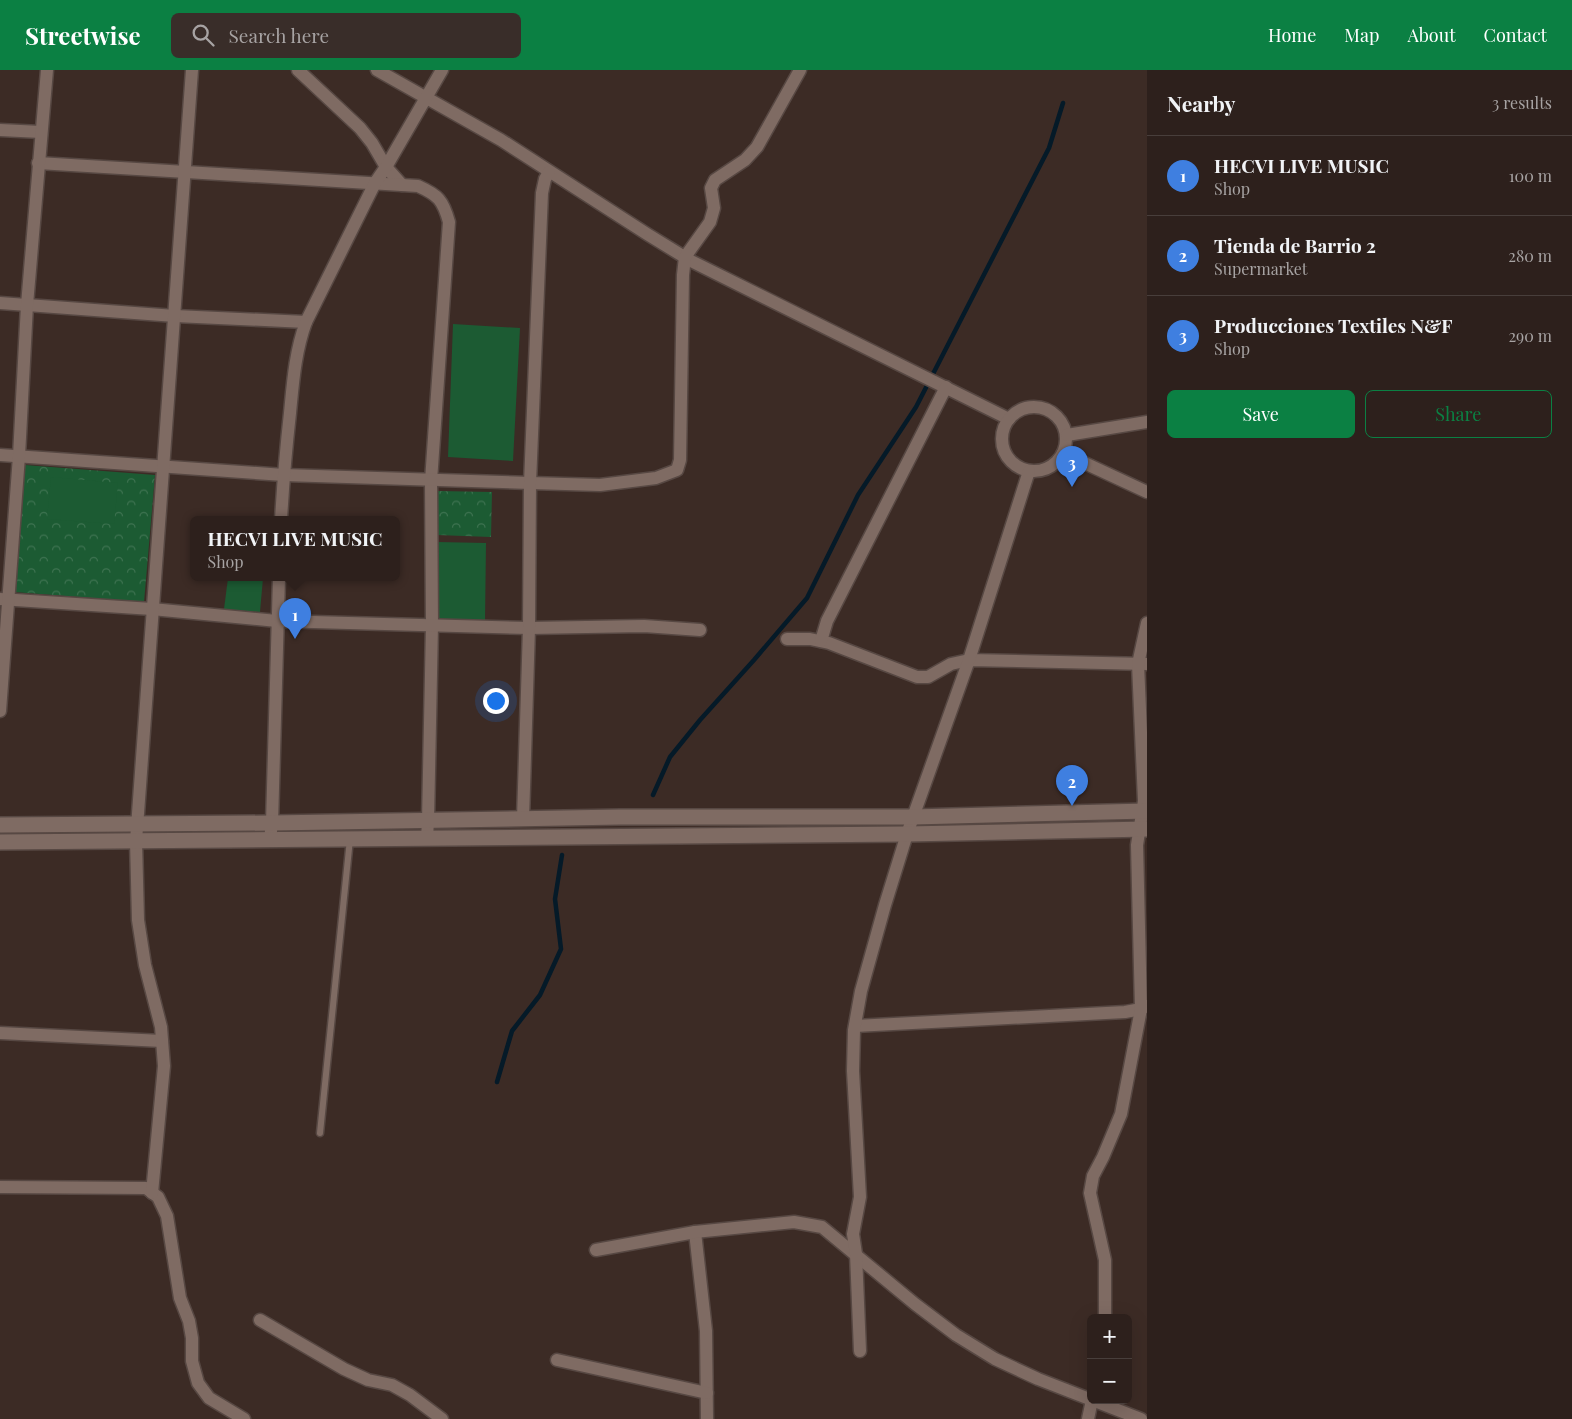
<!DOCTYPE html>
<meta charset="utf-8">
<style>
body{margin:0;font-family:"Playfair Display",serif;background:#392d29;color:#f1f3f6}
.controls{position:absolute;right:15px;bottom:15px;display:grid;overflow:hidden;border-radius:8px;box-shadow:0 5px 20px #0002}
.controls button{width:45px;height:45px;display:grid;place-items:center;padding:0;border:0;border-bottom:1px solid #483e3b;background:#2d201c;color:#f1f3f6;font:25px sans-serif}
.you{position:absolute;left:495px;top:630px;width:18px;height:18px;margin:-12px;border:4px solid #fff;border-radius:50%;background:#1a73e8;box-shadow:0 0 0 8px #1a73e833}
.badge{display:grid;place-items:center;width:32px;height:32px;border-radius:50%;background:#0b8043;color:#fff;font-size:16px;font-weight:700}
.pin{position:absolute;translate:-50% -41px;filter:drop-shadow(0 1px 2px #0008)}
.pin::after{content:'';position:absolute;top:26px;width:18px;height:15px;background:inherit;clip-path:polygon(0 0,100% 0,50% 100%)}
.popup{position:absolute;left:190px;top:446px;width:210px;height:65px;box-sizing:border-box;display:grid;place-content:center;border-radius:8px;background:#2d201c;filter:drop-shadow(0 1px 4px #0005);font-size:16px;white-space:nowrap;color:#a7a3a3}
.popup b{font-size:19px;color:#f1f3f6}
.popup::after{content:'';position:absolute;left:50%;top:100%;margin-left:-10px;border:10px solid transparent;border-top-color:#2d201c}
.list{margin:0;padding:0;list-style:none}
h2{display:flex;justify-content:space-between;align-items:center;height:65px;margin:0;padding:0 20px;font-size:21px}
h2 small{font-size:16px;font-weight:400;color:#a7a3a3}
.list li{display:grid;grid-template-columns:32px 1fr auto;gap:15px;align-items:center;box-sizing:border-box;height:80px;padding:0 20px;border-top:1px solid #483e3b}
.list b{display:block;font-size:19px;white-space:nowrap}
.list p{margin:0;font-size:16px;white-space:nowrap;color:#a7a3a3}
.list em{font-size:16px;font-style:normal;color:#a7a3a3}
.actions{display:flex;gap:10px;padding:15px 20px}
.actions a{flex:1;padding:11px 0;border:1px solid #0b8043;border-radius:8px;text-align:center;font-size:18px;color:#0b8043}
.actions .main{background:#0b8043;color:#fff}
.icon{flex:none;width:28px;height:28px;fill:none;stroke:currentColor;stroke-width:2;stroke-linecap:round;stroke-linejoin:round}
.map{position:relative;flex:none;width:1147px;height:1349px;overflow:hidden}
header{display:flex;align-items:center;gap:30px;box-sizing:border-box;height:70px;padding:0 25px;background:#0b8043;color:#fff}
header strong{font-size:24px}
nav{display:flex;gap:28px;margin-inline-start:auto;font-size:18px}
.search{width:350px;height:45px;background:#392d29;display:flex;align-items:center;gap:12px;box-sizing:border-box;padding:0 18px;border-radius:8px;color:#a7a3a3;font-size:19px}
main{display:flex}
aside{flex:1;background:#2d201c}
.map>svg:first-child{display:block}
.park{fill:url(#park-crowns)}
.pitch{fill:#1c5b33}
.lines{fill:none;stroke-linecap:round;stroke-linejoin:round}
.stream{stroke:#051a28;stroke-width:4.5}
.lane-casing{stroke:#574843;stroke-width:9}
.street-casing{stroke:#574843;stroke-width:15}
.secondary-casing{stroke:#574843;stroke-width:18}
.lane{stroke:#7f6b63;stroke-width:6}
.street{stroke:#7f6b63;stroke-width:12}
.secondary{stroke:#7f6b63;stroke-width:15}
</style>
<header>
<strong>Streetwise</strong>
<div class="search"><svg class="icon" aria-label="search" viewBox="0 0 24 24"><circle cx="10" cy="10" r="6"/><path d="M15 15l6 6"/></svg>Search here</div>
<nav><a>Home</a><a>Map</a><a>About</a><a>Contact</a></nav>
</header>
<main>
<div class="map">
<svg width="1147" height="1349" viewBox="0 0 1147 1349">
<defs>
<pattern id="park-crowns" width="20" height="18" patternUnits="userSpaceOnUse" patternTransform="scale(1.25)"><rect width="20" height="18" fill="#1c5b33"/><path d="M2 6a3 3 0 1 1 6 0M12 15a3 3 0 1 1 6 0" fill="none" stroke="#3e7351"/></pattern>
</defs>
<rect width="100%" height="100%" fill="#3c2b25"/>
<g class="park">
<polygon points="25,395 155,405 144,532 14,522"/>
<polygon points="438,421 492,422 491,467 437,465"/>
</g>
<g class="pitch">
<polygon points="453,254 520,258 513,391 448,387"/>
<polygon points="51,407 118,413 114,454 47,449"/>
<polygon points="437,472 486,473 485,552 436,551"/>
<polygon points="228,508 263,508 260,542 224,539"/>
</g>
<g class="lines">
<g class="stream">
<polyline points="653,725 670,687 700,650 754,590 807,528 858,425 916,337 1049,78 1063,33"/>
<polyline points="497,1012 512,961 540,925 561,879 555,829 562,785"/>
</g>
<defs>
<polyline id="lane" points="320,1063 350,769"/>
<g id="street">
<polyline points="298,0 360,58 372,73 386,97 402,115"/>
<polyline points="377,0 501,70 647,164 691,191 1009,349"/>
<polyline points="0,60 41,62"/>
<path d="M38 93 418 116C438 125 443 130 449 152L431 411 432 555 428 751 427 768"/>
<polyline points="0,233 175,246 306,252"/>
<circle cx="1034" cy="369" r="32"/>
<polyline points="1067,365 1147,352"/>
<polyline points="1063,383 1147,422"/>
<polyline points="0,385 284,405 530,413 600,415 656,408 677,400 680,390 683,205 685,187 710,152 714,138 711,118 715,110 745,90 757,77 800,0"/>
<path d="M281 450C283 414 286 379 290 343 293 312 295 282 306 252L375 113 386 97 442 0"/>
<polyline points="0,529 152,539 277,551 529,558 644,556 700,560"/>
<polyline points="787,569 810,569 829,573 917,607 928,607 951,594 969,590 1147,594"/>
<polyline points="821,571 827,551 946,317"/>
<polyline points="0,641 19,386 27,235 47,0"/>
<polyline points="523,749 529,558 530,413 542,123 545,109 549,102"/>
<polyline points="270,769 272,753 279,508"/>
<polyline points="855,956 1125,942 1141,939 1146,936"/>
<polyline points="0,963 162,971"/>
<polyline points="0,1117 146,1118 158,1127 167,1146 180,1228 189,1251 192,1268 192,1291 198,1313 209,1328 244,1349"/>
<polyline points="152,1123 164,996 161,957 145,895 138,850 136,771 192,0"/>
<polyline points="695,1162 706,1261 707,1349"/>
<polyline points="596,1180 695,1162 794,1152 822,1157 915,1234 956,1265 995,1289 1038,1309 1141,1349"/>
<polyline points="1105,1248 1105,1190 1090,1123 1093,1106 1103,1087 1121,1044 1141,939 1137,775 1144,731 1138,594 1147,553"/>
<polyline points="260,1250 344,1299 368,1310 392,1315 410,1325 442,1349"/>
<polyline points="860,1281 856,1184 853,1164 860,1127 853,1001 854,960 861,921 885,835 907,764 969,590 1029,401"/>
<polyline points="557,1290 707,1323"/>
<polyline points="1088,1349 1092,1330"/>
</g>
<g id="secondary">
<polyline points="0,755 272,753 620,747 913,747 1147,741"/>
<polyline points="0,772 907,764 1147,759"/>
</g>
</defs>
<use href="#lane" class="lane-casing"/>
<use href="#street" class="street-casing"/>
<use href="#secondary" class="secondary-casing"/>
<use href="#lane" class="lane"/>
<use href="#street" class="street"/>
<use href="#secondary" class="secondary"/>
</g>
</svg>
<div class="controls">
<button>+</button>
<button>−</button>
</div>
<div class="you"></div>
<div class="pin badge" style="left:295px;top:569px;background:#3f7fe0">1</div>
<div class="popup"><b>HECVI LIVE MUSIC</b>Shop</div>
<div class="pin badge" style="left:1072px;top:736px;background:#3f7fe0">2</div>
<div class="pin badge" style="left:1072px;top:417px;background:#3f7fe0">3</div>
</div>
<aside>
<h2>Nearby<small>3 results</small></h2>
<ul class="list">
<li><span class="badge" style="background:#3f7fe0">1</span><div><b>HECVI LIVE MUSIC</b><p>Shop</p></div><em>100 m</em></li>
<li><span class="badge" style="background:#3f7fe0">2</span><div><b>Tienda de Barrio 2</b><p>Supermarket</p></div><em>280 m</em></li>
<li><span class="badge" style="background:#3f7fe0">3</span><div><b>Producciones Textiles N&amp;F</b><p>Shop</p></div><em>290 m</em></li>
</ul>
<div class="actions"><a class="main">Save</a><a>Share</a></div>
</aside>
</main>
